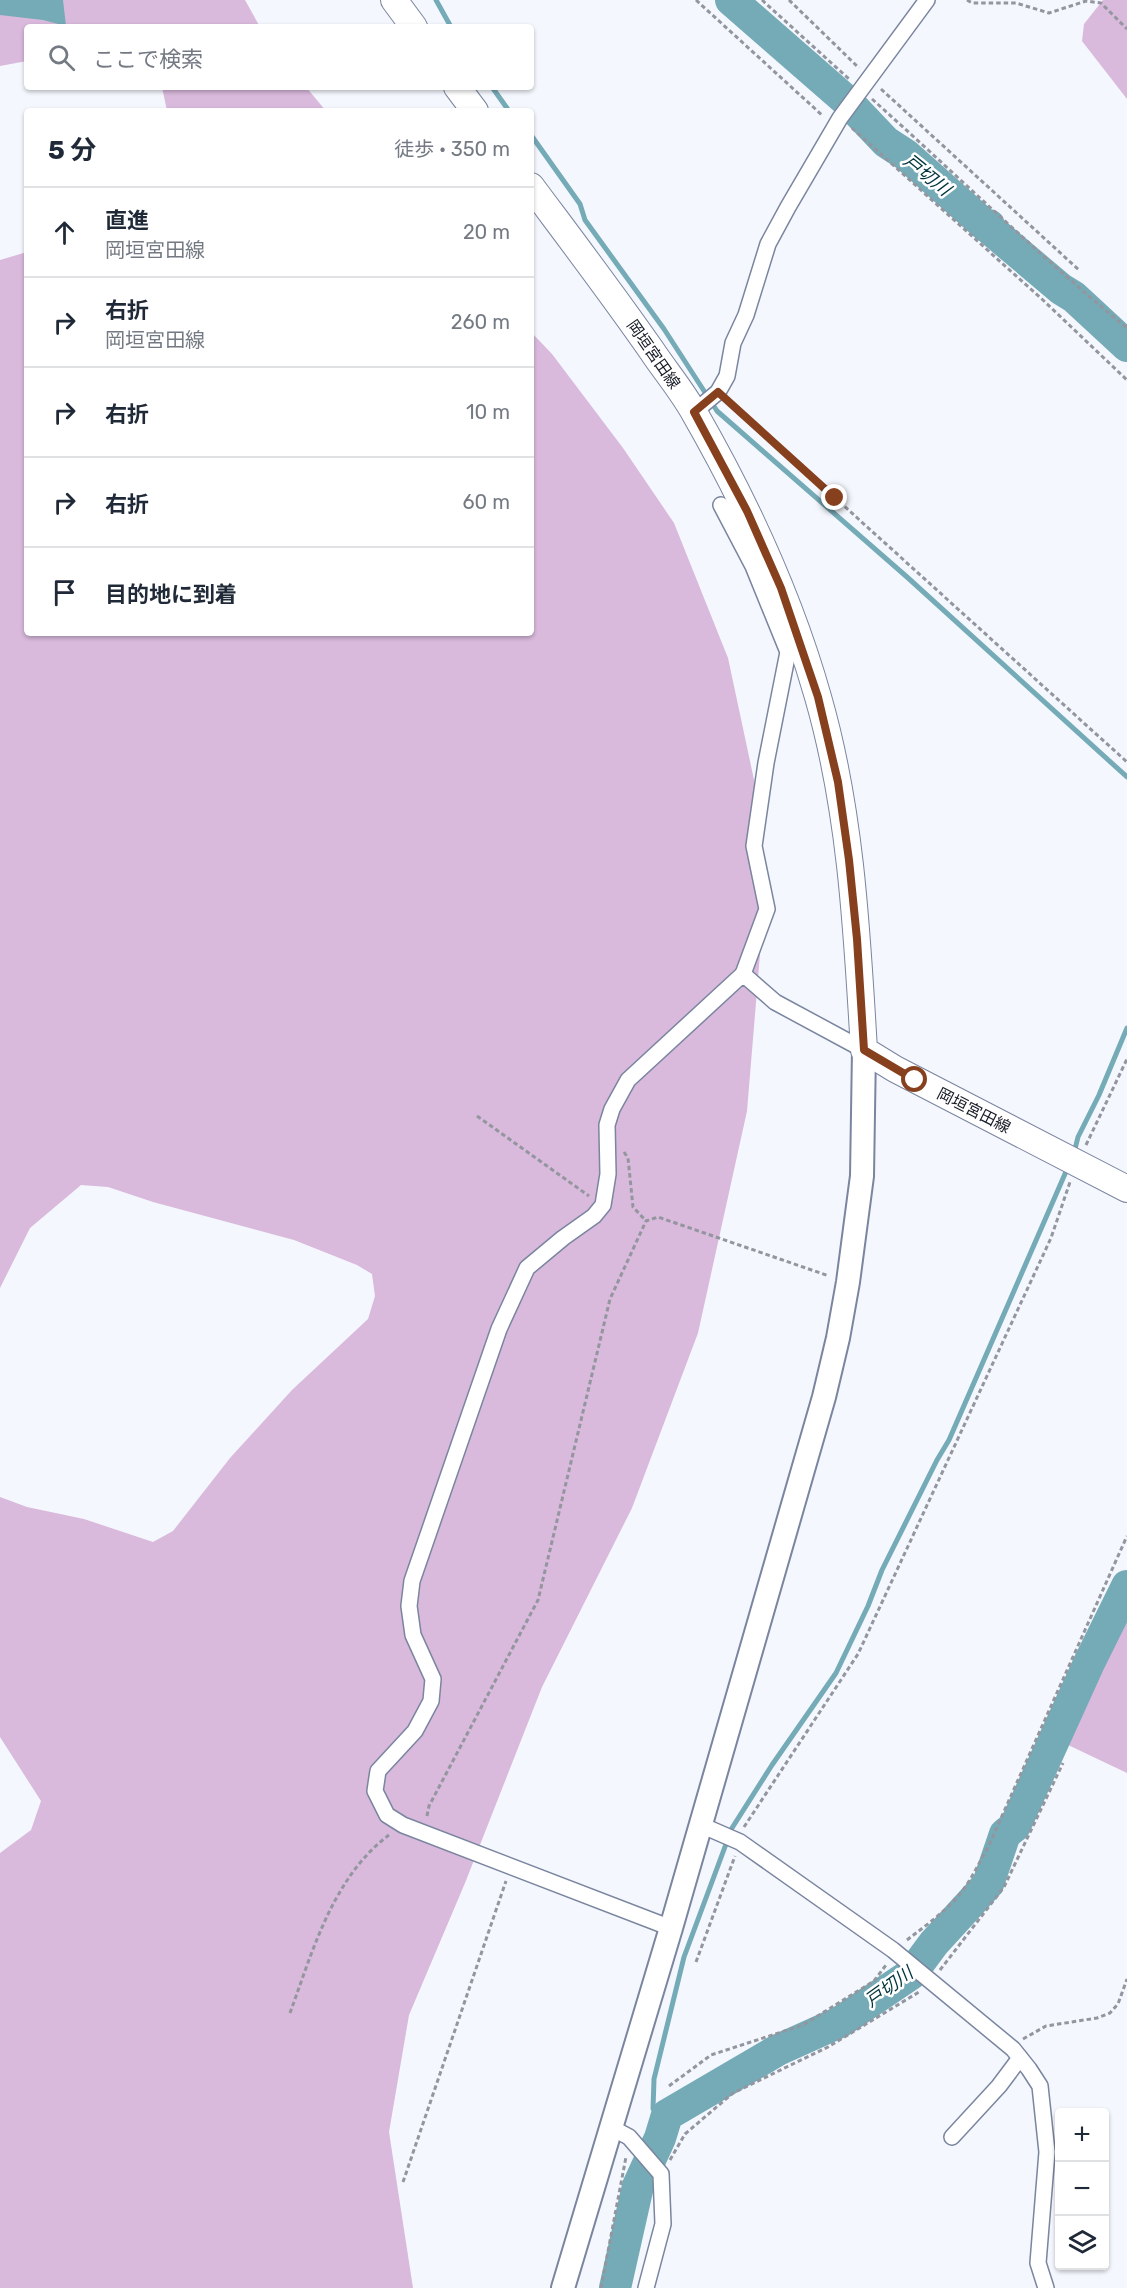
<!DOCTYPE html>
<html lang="ja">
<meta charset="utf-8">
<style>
body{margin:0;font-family:Rubik,"Noto Sans JP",sans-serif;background:#f6f6f7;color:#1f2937}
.controls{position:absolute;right:18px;bottom:18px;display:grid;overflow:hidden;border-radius:6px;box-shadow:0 2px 4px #0004}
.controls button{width:54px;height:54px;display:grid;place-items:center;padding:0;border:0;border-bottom:2px solid #e0e1e3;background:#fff;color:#1f2937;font:30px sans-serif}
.stop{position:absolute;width:18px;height:18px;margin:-14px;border:4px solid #87401d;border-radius:50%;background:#fff}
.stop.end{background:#87401d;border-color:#fff;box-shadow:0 2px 6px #0008}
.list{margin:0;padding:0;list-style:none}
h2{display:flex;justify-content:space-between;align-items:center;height:78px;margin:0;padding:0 24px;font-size:26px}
h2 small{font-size:20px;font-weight:400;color:#747a83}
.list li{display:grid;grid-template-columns:39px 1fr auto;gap:18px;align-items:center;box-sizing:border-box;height:90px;padding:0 24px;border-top:2px solid #e0e1e3}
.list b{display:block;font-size:22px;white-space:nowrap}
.list p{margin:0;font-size:20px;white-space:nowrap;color:#747a83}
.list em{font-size:20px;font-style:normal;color:#747a83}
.icon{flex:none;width:33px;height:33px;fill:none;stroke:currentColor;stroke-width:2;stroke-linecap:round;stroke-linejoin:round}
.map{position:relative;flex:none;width:1127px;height:2288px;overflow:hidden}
.search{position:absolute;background:#fff;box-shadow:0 2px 4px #0004;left:24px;top:24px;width:510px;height:66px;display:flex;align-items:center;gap:15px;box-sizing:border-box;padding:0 21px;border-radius:6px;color:#747a83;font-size:22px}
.panel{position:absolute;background:#fff;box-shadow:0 2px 4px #0004;left:24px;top:108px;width:510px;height:528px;border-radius:6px}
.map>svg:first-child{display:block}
.forest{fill:#d9b9dc}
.water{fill:#75abb7}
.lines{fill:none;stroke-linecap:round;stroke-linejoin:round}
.stream{stroke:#75abb7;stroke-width:5}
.river{stroke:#75abb7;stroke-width:32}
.street-casing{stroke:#7a859f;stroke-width:18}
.secondary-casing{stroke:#7a859f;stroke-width:26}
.primary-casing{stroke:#7a859f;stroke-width:28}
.path{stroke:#93969e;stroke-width:3;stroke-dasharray:4.5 3;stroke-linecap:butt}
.street{stroke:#fff;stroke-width:15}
.secondary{stroke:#fff;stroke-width:22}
.primary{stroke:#fff;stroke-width:26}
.route{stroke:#87401d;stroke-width:8}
.labels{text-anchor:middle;stroke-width:5;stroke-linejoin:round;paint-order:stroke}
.street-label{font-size:16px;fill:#161a24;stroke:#fff}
.water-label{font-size:18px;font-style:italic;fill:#00343d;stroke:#fff}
</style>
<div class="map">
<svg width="1127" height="2288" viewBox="0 0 1127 2288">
<rect width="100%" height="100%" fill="#f4f7fd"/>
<g class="forest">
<polygon points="0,0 245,0 260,27 27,27 27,61 0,66"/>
<polygon points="1103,0 1127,0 1127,99 1082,41 1084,24"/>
<polygon points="162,87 306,87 326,111 167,111"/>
<polygon points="27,252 27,633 531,633 531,332 552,354 623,448 674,523 728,658 760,808 761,942 747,1111 698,1333 632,1508 542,1687 465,1883 409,2015 389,2132 413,2288 0,2288 0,1853 31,1830 41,1801 0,1737 0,1497 27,1507 84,1519 153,1542 173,1531 230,1458 292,1390 368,1319 375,1296 372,1274 357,1265 294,1240 153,1202 108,1187 81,1185 30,1228 0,1288 0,260"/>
<polygon points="1127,1618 1127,1773 1066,1744"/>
</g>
<polygon class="water" points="0,0 63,0 66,26 43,20 0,15"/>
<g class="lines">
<g class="stream">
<polyline points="436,0 451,27"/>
<polyline points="492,87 509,111"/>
<polyline points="531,135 580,204 585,220 664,329 717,411 907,577 1127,777"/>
<polyline points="1074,1153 1078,1137 1099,1095 1127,1028"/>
<polyline points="667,2115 653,2109 654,2079 684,1957 732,1828 772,1765 836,1673 868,1606 882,1570 937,1460 949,1440 1068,1167"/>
</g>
<g class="river">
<polyline points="731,0 848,102 886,142 906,155 986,226 989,225 990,229 1061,289 1074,297 1127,346"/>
<polyline points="615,2288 638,2186 660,2138 667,2115 778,2050 840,2022 911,1974 934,1943 988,1884 1005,1834 1015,1826 1089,1663 1127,1586"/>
</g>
<defs>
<g id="street">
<polyline points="694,412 718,392 727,376 733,343 746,315 768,244 788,207 840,118 927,0"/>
<polyline points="721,505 753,566 788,652 766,763 754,846 767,909 743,974"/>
<polyline points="701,1825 740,1842 893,1950 1013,2049 1029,2069 1040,2086 1047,2152 1038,2263 1046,2288"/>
<polyline points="671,1928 403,1825 387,1815 375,1791 378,1771 415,1731 431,1701 433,1679 413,1635 409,1606 412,1581 499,1329 527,1268 563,1238 594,1216 603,1205 608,1174 607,1125 612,1109 628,1080 743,974 775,1002 864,1050"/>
<polyline points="612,2128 629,2137 661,2174 663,2224 646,2288"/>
<polyline points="952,2137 999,2086 1020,2058"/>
</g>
<polyline id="secondary" points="563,2288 671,1928 824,1397 838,1338 848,1282 862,1176 864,1050"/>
<g id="primary">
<polyline points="394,0 414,27"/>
<polyline points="457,87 475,111"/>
<path d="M531 186C572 241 613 295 652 351 666 372 683 392 695 414 746 503 790 598 818 697 851 811 857 932 864 1050L895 1069 1127 1189"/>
</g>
</defs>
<use href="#street" class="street-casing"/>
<use href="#secondary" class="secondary-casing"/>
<use href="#primary" class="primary-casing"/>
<g class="path">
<polyline points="696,0 823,116"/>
<polyline points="762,0 849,79"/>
<polyline points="789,0 859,68"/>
<polyline points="967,0 972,3 1016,3 1049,13 1086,1 1101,3 1127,29"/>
<polyline points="881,89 1079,270"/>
<path d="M872 99C957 175 1039 256 1127 328"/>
<polyline points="852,128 1044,301 1127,380"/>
<polyline points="728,401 1127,762"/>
<polyline points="477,1116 589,1196"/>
<polyline points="1086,1145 1127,1059"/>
<polyline points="624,1152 628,1158 633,1207 646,1221"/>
<polyline points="427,1816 429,1806 538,1600 610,1299 646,1221 658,1217 829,1276"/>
<polyline points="744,1827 858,1654 1051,1238 1070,1182"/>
<path d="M907 1940C925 1926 945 1912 960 1894 972 1879 980 1861 989 1845L1127 1536"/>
<polyline points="696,1962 735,1856"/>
<polyline points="940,1970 1004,1887 1063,1763"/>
<path d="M290 2013C313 1950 333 1877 389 1835"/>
<polyline points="1023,2039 1046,2026 1097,2018 1110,2013 1118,2004 1127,1979"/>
<polyline points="669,2086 711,2055 803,2025 874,1981 886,1965"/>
<polyline points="670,2160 685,2134 733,2093 828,2047 919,1992"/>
<polyline points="403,2182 506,1881"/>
<polyline points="601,2288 626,2157"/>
</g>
<use href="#street" class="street"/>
<use href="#secondary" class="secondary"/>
<use href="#primary" class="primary"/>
</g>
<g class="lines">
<polyline class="route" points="835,498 718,392 694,412 747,511 781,588 818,697 838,782 849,860 857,939 864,1050 915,1080"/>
</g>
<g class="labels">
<g class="street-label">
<text transform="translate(654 354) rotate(55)" y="6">岡垣宮田線</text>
<text transform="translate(974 1110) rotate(27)" y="6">岡垣宮田線</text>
</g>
<g class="water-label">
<text transform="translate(927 175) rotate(39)" y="6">戸切川</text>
<text transform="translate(889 1987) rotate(-36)" y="6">戸切川</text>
</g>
</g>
</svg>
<div class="controls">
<button>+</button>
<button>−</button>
<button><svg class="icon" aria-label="layers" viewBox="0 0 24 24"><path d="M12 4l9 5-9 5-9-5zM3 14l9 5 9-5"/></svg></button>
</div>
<div class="stop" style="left:915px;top:1080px"></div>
<div class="stop end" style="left:835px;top:498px"></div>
<div class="search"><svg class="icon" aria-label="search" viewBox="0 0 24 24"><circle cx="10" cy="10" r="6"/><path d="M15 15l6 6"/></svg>ここで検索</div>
<section class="panel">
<h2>5 分<small>徒歩 · 350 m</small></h2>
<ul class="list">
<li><svg class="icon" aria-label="ahead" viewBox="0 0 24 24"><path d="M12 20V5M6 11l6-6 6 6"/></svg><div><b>直進</b><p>岡垣宮田線</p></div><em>20 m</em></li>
<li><svg class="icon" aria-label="right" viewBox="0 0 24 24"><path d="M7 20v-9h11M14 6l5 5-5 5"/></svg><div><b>右折</b><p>岡垣宮田線</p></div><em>260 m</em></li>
<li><svg class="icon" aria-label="right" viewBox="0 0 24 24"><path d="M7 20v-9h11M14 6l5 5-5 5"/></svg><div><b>右折</b></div><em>10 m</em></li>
<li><svg class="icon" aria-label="right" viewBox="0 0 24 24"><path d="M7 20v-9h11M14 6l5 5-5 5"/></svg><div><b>右折</b></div><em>60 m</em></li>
<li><svg class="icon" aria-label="arrive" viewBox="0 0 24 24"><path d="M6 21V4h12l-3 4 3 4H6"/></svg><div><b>目的地に到着</b></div></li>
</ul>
</section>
</div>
